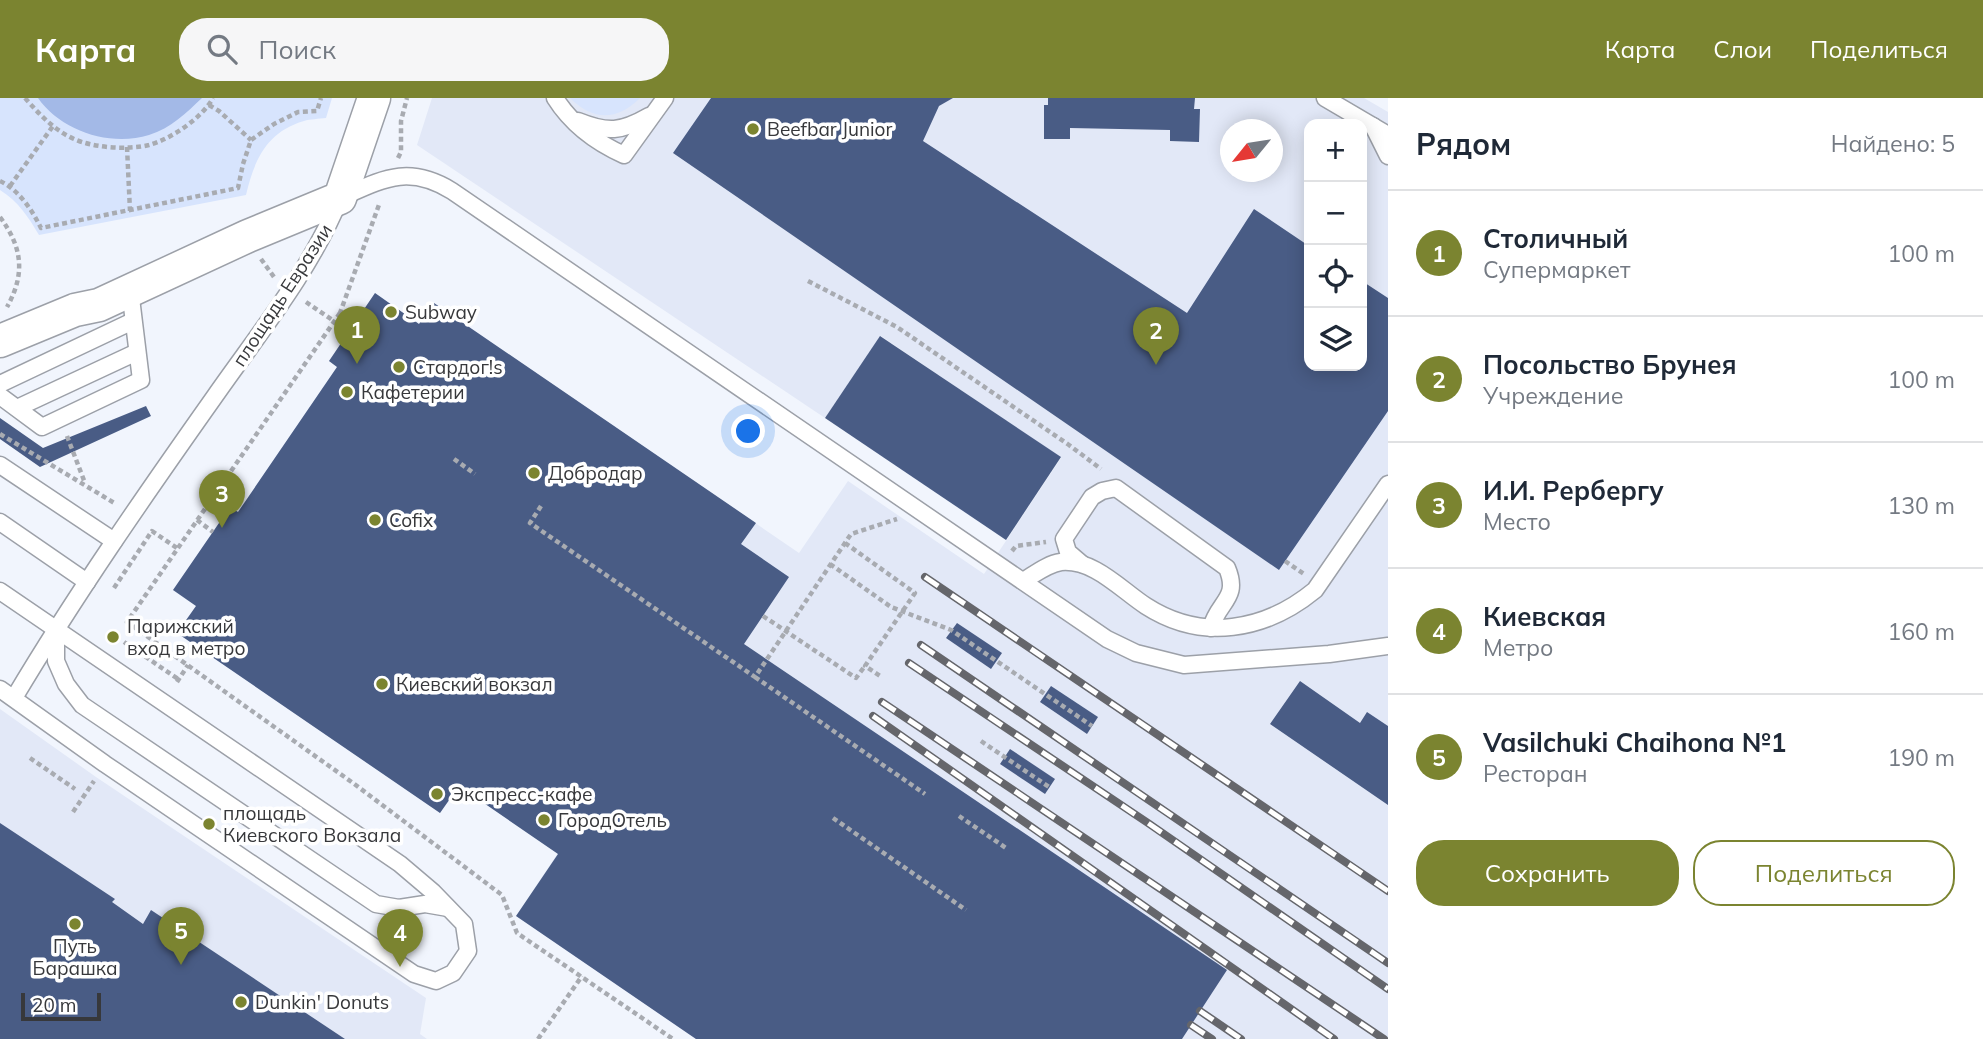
<!DOCTYPE html>
<html lang="ru">
<meta charset="utf-8">
<style>
body{margin:0;font-family:Mulish,sans-serif;background:#f6f6f7;color:#1f2937}
.controls{position:absolute;right:21px;top:21px;display:grid;overflow:hidden;border-radius:14px;box-shadow:0 4px 18px #0003}
.controls button{width:63px;height:63px;display:grid;place-items:center;padding:0;border:0;border-bottom:2px solid #e0e1e3;background:#fff;color:#1f2937;font:35px sans-serif}
.compass{position:absolute;left:1220px;top:21px;width:63px;height:63px;border-radius:50%;background:#fff;box-shadow:0 4px 18px #0003;rotate:240deg}
.scale{position:absolute;left:21px;bottom:18px;width:80px;box-sizing:border-box;padding-left:7px;border:4px solid #37383b;border-top:0;font-size:19px;line-height:24px;white-space:nowrap;color:#37383b;-webkit-text-stroke:5px #fff;paint-order:stroke}
.you{position:absolute;left:749px;top:334px;width:24px;height:24px;margin:-18px;border:5px solid #fff;border-radius:50%;background:#1a73e8;box-shadow:0 0 0 10px #1a73e833}
.badge{display:grid;place-items:center;width:46px;height:46px;border-radius:50%;background:#7b8430;color:#fff;font-size:23px;font-weight:700}
.pin{position:absolute;translate:-50% -58px;filter:drop-shadow(0 2px 4px #0008)}
.pin::after{content:'';position:absolute;top:37px;width:24px;height:21px;background:inherit;clip-path:polygon(0 0,100% 0,50% 100%)}
.list{margin:0;padding:0;list-style:none}
h2{display:flex;justify-content:space-between;align-items:center;height:91px;margin:0;padding:0 28px;font-size:30px}
h2 small{font-size:23px;font-weight:400;color:#747a83}
.list li{display:grid;grid-template-columns:46px 1fr auto;gap:21px;align-items:center;box-sizing:border-box;height:126px;padding:0 28px;border-top:2px solid #e0e1e3}
.list b{display:block;font-size:26px;white-space:nowrap}
.list p{margin:0;font-size:23px;white-space:nowrap;color:#747a83}
.list em{font-size:23px;font-style:normal;color:#747a83}
.actions{display:flex;gap:14px;padding:21px 28px}
.actions a{flex:1;padding:16px 0;border:2px solid #7b8430;border-radius:28px;text-align:center;font-size:24px;color:#7b8430}
.actions .main{background:#7b8430;color:#fff}
.icon{flex:none;width:38px;height:38px;fill:none;stroke:currentColor;stroke-width:2;stroke-linecap:round;stroke-linejoin:round}
.map{position:relative;flex:none;width:1388px;height:941px;overflow:hidden}
header{display:flex;align-items:center;gap:42px;box-sizing:border-box;height:98px;padding:0 35px;background:#7b8430;color:#fff}
header strong{font-size:33px}
nav{display:flex;gap:38px;margin-inline-start:auto;font-size:24px}
.search{width:490px;height:63px;background:#f6f6f7;display:flex;align-items:center;gap:18px;box-sizing:border-box;padding:0 24px;border-radius:28px;color:#747a83;font-size:26px}
main{display:flex}
aside{flex:1;background:#fff}
.map>svg:first-child{display:block}
.built{fill:#e2e8f7;fill-rule:evenodd}
.green{fill:#d7e4fd}
.water{fill:#a3b9e7}
.building{fill:#495c85}
.lines{fill:none;stroke-linecap:round;stroke-linejoin:round}
.service-casing{stroke:#9ca0a8;stroke-width:19}
.minor-casing{stroke:#9ca0a8;stroke-width:35}
.path{stroke:#a8abb1;stroke-width:4.5;stroke-dasharray:5 3.5;stroke-linecap:butt}
.service{stroke:#fff;stroke-width:16}
.minor{stroke:#fff;stroke-width:32}
.rail-casing{stroke:#65666b;stroke-width:8}
.rail{stroke:#fff;stroke-width:5;stroke-dasharray:16;stroke-linecap:butt}
.poi-dot{fill:#7b8430;stroke:#fff;stroke-width:2.5}
.labels{text-anchor:middle;stroke-width:7;stroke-linejoin:round;paint-order:stroke}
.poi-label{font-size:19px;fill:#37383b;stroke:#fff;text-anchor:start}
.street-label{font-size:19px;fill:#37383b;stroke:#fff}
</style>
<header>
<strong>Карта</strong>
<div class="search"><svg class="icon" aria-label="search" viewBox="0 0 24 24"><circle cx="10" cy="10" r="6"/><path d="M15 15l6 6"/></svg>Поиск</div>
<nav><a>Карта</a><a>Слои</a><a>Поделиться</a></nav>
</header>
<main>
<div class="map">
<svg width="1388" height="941" viewBox="0 0 1388 941">
<rect width="100%" height="100%" fill="#f1f5fd"/>
<g class="built">
<path d="M432 0H1364L1388 14V941H696L516 818 558 755 459 688 440 715 177 535 196 508 173 492 230 409 238 414 337 269 329 263 375 195 419 226 434 205 799 455 848 383 984 476 1061 360 881 238 825 320 417 47ZM1309 26H1362V268H1309ZM1230 32H1272V74H1230Z"/>
<polygon points="0,611 96,679 426,900 420,936 427,941 0,941"/>
</g>
<g class="green">
<path d="M0 0H332L326 20C319 21 310 21 304 23 266 34 254 63 246 97L39 137C29 120 18 103 0 92Z"/>
<path d="M570 0H640C617 23 593 23 570 0Z"/>
</g>
<path class="water" d="M38 0H202C186 15 171 30 149 37 110 49 61 33 38 0Z"/>
<g class="building">
<polygon points="711,0 953,0 939,8 923,43 1187,215 1254,111 1309,148 1309,268 1362,268 1362,183 1388,200 1388,313 1279,472 673,55"/>
<polygon points="1048,0 1195,0 1194,11 1200,11 1199,44 1170,43 1170,32 1070,30 1070,41 1044,41 1044,7 1048,7"/>
<polygon points="375,195 419,226 434,205 756,425 741,446 789,479 744,546 1227,872 1182,941 696,941 516,818 558,756 459,688 440,715 177,535 196,508 173,492 230,409 238,414 337,269 329,263"/>
<polygon points="880,238 1061,359 1006,442 825,320"/>
<polygon points="146,308 151,318 40,369 0,341 0,320 43,350"/>
<polygon points="957,525 1002,555 991,571 946,540"/>
<polygon points="1300,583 1360,625 1367,614 1388,628 1388,707 1270,626"/>
<polygon points="1051,588 1098,619 1087,636 1040,604"/>
<polygon points="1010,651 1055,681 1045,696 1000,666"/>
<polygon points="0,725 115,801 112,804 143,826 151,812 345,941 0,941"/>
</g>
<g class="lines">
<defs>
<g id="service">
<path d="M555 0C572 27 595 44 624 57L665 0"/>
<polyline points="1325,0 1388,37"/>
<path d="M578 23C608 35 621 34 649 18"/>
<polyline points="1373,28 1388,58"/>
<polyline points="0,286 133,223"/>
<polyline points="0,298 42,329 141,282 130,192"/>
<polyline points="17,310 137,254"/>
<polyline points="0,367 114,443"/>
<polyline points="0,424 87,484"/>
<path d="M1082 466 1068 454 1064 441 1092 399 1102 393 1116 390 1227 470C1240 501 1218 503 1211 530"/>
<path d="M1023 483C1035 476 1047 466 1061 464 1094 461 1120 491 1146 508 1202 544 1265 533 1315 492L1388 386"/>
<polyline points="0,493 400,766 433,794 464,826 468,853 453,875 436,883 414,876 105,666 0,591"/>
<polyline points="56,533 56,563 66,586 82,607 376,806 399,810 425,806 448,810"/>
<path d="M14 600C76 496 145 397 215 298 259 235 311 172 340 100 383 81 408 66 452 93L1107 541 1136 555 1184 567 1329 556 1388 548"/>
</g>
<polyline id="minor" points="0,243 75,212 99,207 248,138 340,100 374,0"/>
</defs>
<use href="#service" class="service-casing"/>
<use href="#minor" class="minor-casing"/>
<g class="path">
<path d="M25 0C40 17 54 32 74 41 94 50 128 52 149 47 171 41 202 20 213 0"/>
<polyline points="209,7 219,13 251,42"/>
<polyline points="127,49 130,113"/>
<polyline points="398,60 401,54 401,23 407,0"/>
<path d="M0 83C19 92 32 112 41 130L238 90 243 66 251 42 274 26 298 14 317 13 321 0"/>
<polyline points="10,88 53,28"/>
<path d="M0 119C22 149 26 175 7 209"/>
<polyline points="261,161 274,179"/>
<polyline points="808,183 897,229 1069,347 1101,371"/>
<polyline points="306,204 334,223"/>
<polyline points="340,215 127,524 353,685 502,797 517,835 673,941"/>
<polyline points="355,225 340,215 380,104"/>
<polyline points="0,336 116,406"/>
<polyline points="67,338 85,385"/>
<polyline points="454,361 475,376"/>
<polyline points="541,408 530,425 755,579 851,436 897,421"/>
<polyline points="197,422 213,434"/>
<polyline points="845,445 915,495 865,568 880,578"/>
<polyline points="1012,453 1016,448 1046,444"/>
<polyline points="1285,463 1304,476"/>
<polyline points="830,466 891,509 951,532 1092,628"/>
<polyline points="114,490 152,433 177,450"/>
<polyline points="763,518 856,580 865,568"/>
<polyline points="124,544 178,581"/>
<polyline points="755,579 925,696"/>
<polyline points="177,584 188,567"/>
<polyline points="981,643 1049,689"/>
<polyline points="30,660 75,691"/>
<polyline points="73,714 94,683"/>
<polyline points="959,718 1006,750"/>
<polyline points="833,720 966,812"/>
<polyline points="538,941 582,878"/>
</g>
<use href="#service" class="service"/>
<use href="#minor" class="minor"/>
<defs>
<g id="rail">
<polyline points="925,479 1388,793"/>
<polyline points="921,547 1388,865"/>
<polyline points="909,565 1148,725 1388,891"/>
<polyline points="882,604 1384,941"/>
<polyline points="873,618 1334,941"/>
<polyline points="1200,913 1241,941"/>
<polyline points="1191,927 1212,941"/>
</g>
</defs>
<use href="#rail" class="rail-casing"/>
<use href="#rail" class="rail"/>
</g>
<g class="poi-dot">
<circle cx="753" cy="31" r="7"/>
<circle cx="391" cy="214" r="7"/>
<circle cx="399" cy="269" r="7"/>
<circle cx="347" cy="294" r="7"/>
<circle cx="534" cy="375" r="7"/>
<circle cx="375" cy="422" r="7"/>
<circle cx="113" cy="539" r="7"/>
<circle cx="382" cy="586" r="7"/>
<circle cx="437" cy="696" r="7"/>
<circle cx="544" cy="722" r="7"/>
<circle cx="209" cy="726" r="7"/>
<circle cx="75" cy="826" r="7"/>
<circle cx="241" cy="904" r="7"/>
</g>
<g class="labels">
<g class="poi-label">
<text x="767" y="38">Beefbar Junior</text>
<text x="405" y="221">Subway</text>
<text x="413" y="276">Стардог!s</text>
<text x="361" y="301">Кафетерии</text>
<text x="548" y="382">Добродар</text>
<text x="389" y="429">Cofix</text>
<text x="127" y="535">Парижский<tspan x="127" dy="22">вход в метро</tspan></text>
<text x="396" y="593">Киевский вокзал</text>
<text x="451" y="703">Экспресс-кафе</text>
<text x="223" y="722">площадь<tspan x="223" dy="22">Киевского Вокзала</tspan></text>
<text x="558" y="729">ГородОтель</text>
<text x="75" y="855" text-anchor="middle">Путь<tspan x="75" dy="22">Барашка</tspan></text>
<text x="255" y="911">Dunkin' Donuts</text>
</g>
<g class="street-label">
<text transform="translate(282 197) rotate(-57)" y="7">площадь Евразии</text>
</g>
</g>
</svg>
<div class="controls">
<button>+</button>
<button>−</button>
<button><svg class="icon" aria-label="locate" viewBox="0 0 24 24"><circle cx="12" cy="12" r="6"/><path d="M12 2v4M12 18v4M2 12h4M18 12h4"/></svg></button>
<button><svg class="icon" aria-label="layers" viewBox="0 0 24 24"><path d="M12 4l9 5-9 5-9-5zM3 14l9 5 9-5"/></svg></button>
</div>
<svg class="compass" viewBox="-18 -18 36 36"><path d="M0-13l5 13h-10z" fill="#e53935"/><path d="M0 13l5-13h-10z" fill="#747a83"/></svg>
<div class="scale">20 m</div>
<div class="you"></div>
<div class="pin badge" style="left:357px;top:266px">1</div>
<div class="pin badge" style="left:1156px;top:267px">2</div>
<div class="pin badge" style="left:222px;top:430px">3</div>
<div class="pin badge" style="left:400px;top:869px">4</div>
<div class="pin badge" style="left:181px;top:867px">5</div>
</div>
<aside>
<h2>Рядом<small>Найдено: 5</small></h2>
<ul class="list">
<li><span class="badge">1</span><div><b>Столичный</b><p>Супермаркет</p></div><em>100 m</em></li>
<li><span class="badge">2</span><div><b>Посольство Брунея</b><p>Учреждение</p></div><em>100 m</em></li>
<li><span class="badge">3</span><div><b>И.И. Рербергу</b><p>Место</p></div><em>130 m</em></li>
<li><span class="badge">4</span><div><b>Киевская</b><p>Метро</p></div><em>160 m</em></li>
<li><span class="badge">5</span><div><b>Vasilchuki Chaihona №1</b><p>Ресторан</p></div><em>190 m</em></li>
</ul>
<div class="actions"><a class="main">Сохранить</a><a>Поделиться</a></div>
</aside>
</main>
